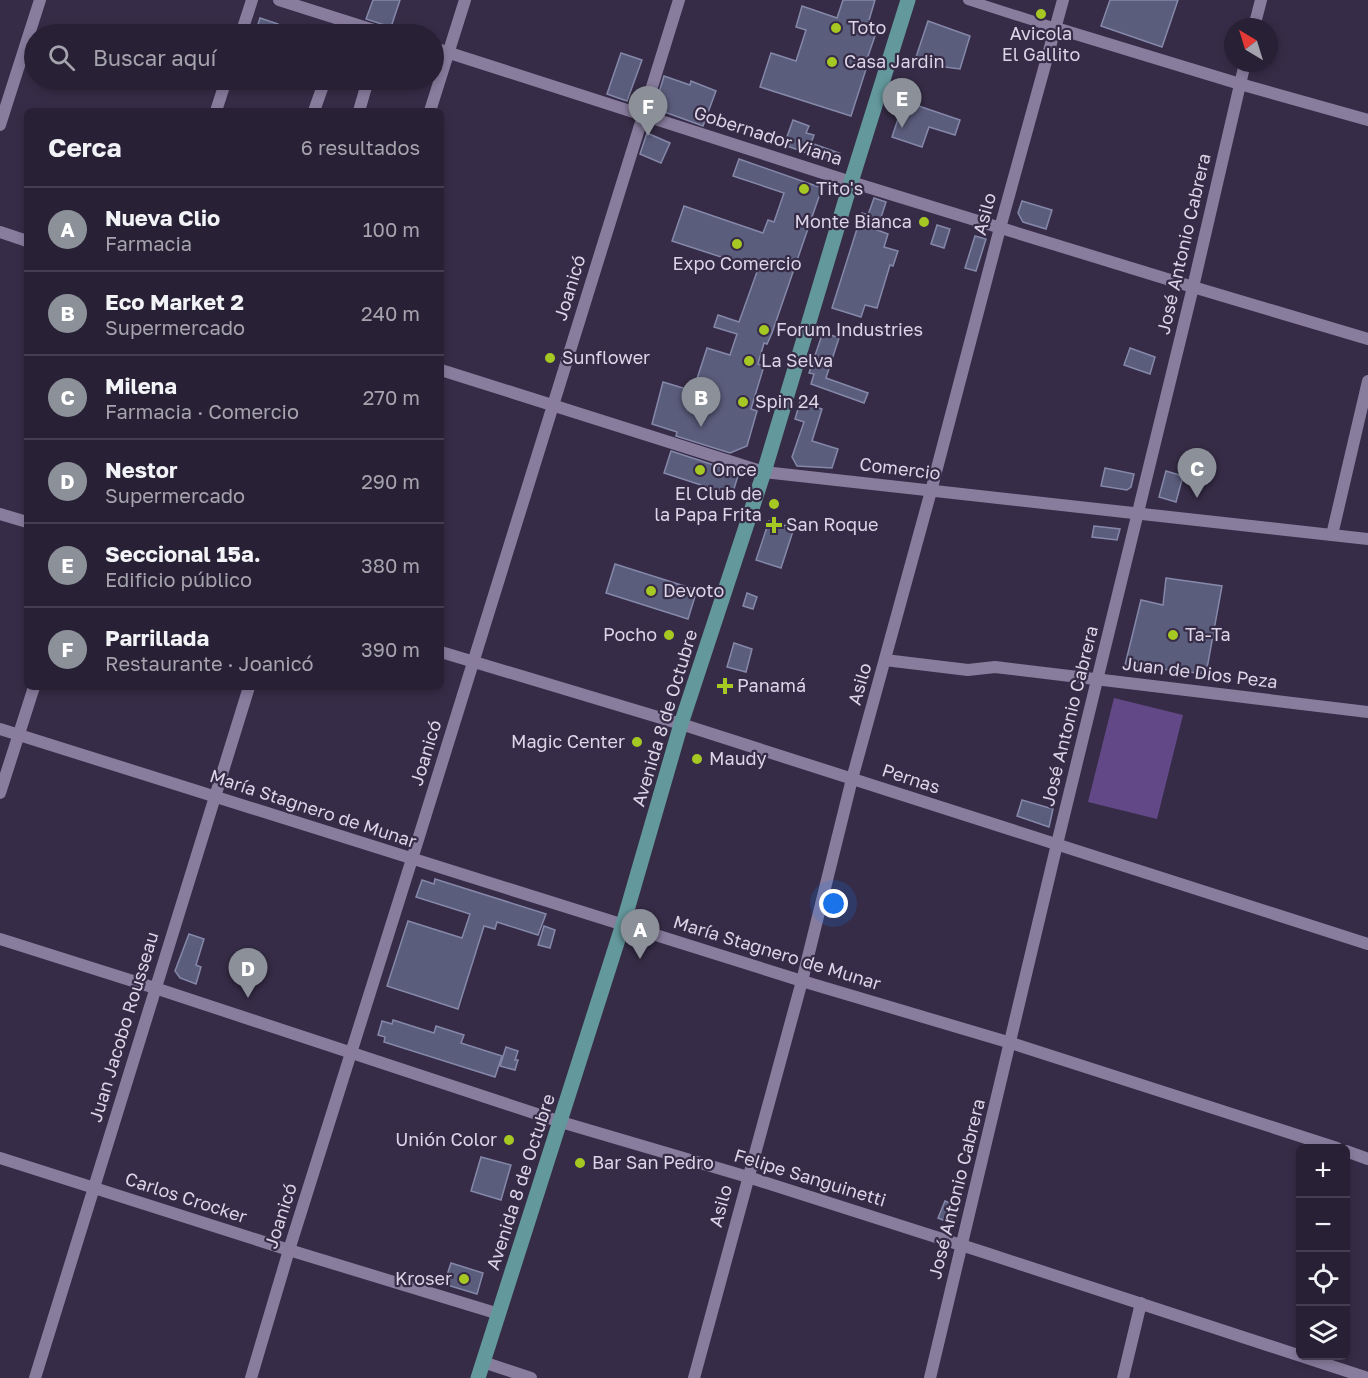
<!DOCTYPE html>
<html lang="es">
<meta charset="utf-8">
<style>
body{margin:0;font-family:"Golos Text",sans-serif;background:#342e41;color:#f1f3f6}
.controls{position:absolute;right:18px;bottom:18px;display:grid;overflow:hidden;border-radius:9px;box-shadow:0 3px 9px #0003}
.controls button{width:54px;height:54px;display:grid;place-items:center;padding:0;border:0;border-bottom:2px solid #443e50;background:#282135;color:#f1f3f6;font:30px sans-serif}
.compass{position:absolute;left:1224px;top:18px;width:54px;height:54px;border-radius:50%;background:#282135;box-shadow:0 3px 9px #0003;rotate:322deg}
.you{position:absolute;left:834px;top:904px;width:21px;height:21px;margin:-15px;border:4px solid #fff;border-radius:50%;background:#1a73e8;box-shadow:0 0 0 9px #1a73e833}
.badge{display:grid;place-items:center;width:39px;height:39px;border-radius:50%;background:#8c9099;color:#fff;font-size:20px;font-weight:700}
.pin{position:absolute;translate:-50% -50px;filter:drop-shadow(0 2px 3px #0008)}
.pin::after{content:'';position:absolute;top:32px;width:21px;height:18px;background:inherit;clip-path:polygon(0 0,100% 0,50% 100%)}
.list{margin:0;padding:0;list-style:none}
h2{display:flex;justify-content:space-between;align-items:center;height:78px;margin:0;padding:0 24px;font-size:26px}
h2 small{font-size:20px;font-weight:400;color:#a5a3ad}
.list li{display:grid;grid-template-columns:39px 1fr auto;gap:18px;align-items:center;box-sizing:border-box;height:84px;padding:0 24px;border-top:2px solid #443e50}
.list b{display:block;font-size:22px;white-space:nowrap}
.list p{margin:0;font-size:20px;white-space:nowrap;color:#a5a3ad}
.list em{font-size:20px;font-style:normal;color:#a5a3ad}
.icon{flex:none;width:33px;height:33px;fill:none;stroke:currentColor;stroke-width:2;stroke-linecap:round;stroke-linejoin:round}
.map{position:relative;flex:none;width:1368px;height:1378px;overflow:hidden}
.search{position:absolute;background:#282135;box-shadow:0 3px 9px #0003;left:24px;top:24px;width:420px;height:66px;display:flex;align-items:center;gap:15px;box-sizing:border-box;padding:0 21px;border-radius:33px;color:#a5a3ad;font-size:22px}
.panel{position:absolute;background:#282135;box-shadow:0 3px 9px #0003;left:24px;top:108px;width:420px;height:582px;border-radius:9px}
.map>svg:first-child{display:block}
.green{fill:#624887}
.building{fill:#5b5d7d;stroke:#8588a9;stroke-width:1.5}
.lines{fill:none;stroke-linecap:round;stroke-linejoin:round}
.pedestrian{stroke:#897d9e;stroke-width:10}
.minor{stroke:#897d9e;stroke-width:12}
.tertiary{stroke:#897d9e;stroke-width:12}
.primary{stroke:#63989c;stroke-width:15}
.poi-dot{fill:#a6c822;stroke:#362c47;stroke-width:2}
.labels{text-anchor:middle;stroke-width:4.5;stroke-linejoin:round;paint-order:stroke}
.poi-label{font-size:18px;fill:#dbd5e7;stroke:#362c47;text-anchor:start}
.street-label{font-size:18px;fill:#dbd5e7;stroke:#362c47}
</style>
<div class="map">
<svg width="1368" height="1378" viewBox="0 0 1368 1378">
<rect width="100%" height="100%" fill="#362c47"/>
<polygon class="green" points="1114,698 1183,715 1157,819 1088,802"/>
<g class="building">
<polygon points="373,0 400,0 391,27 366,19"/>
<polygon points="843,0 875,0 867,27 877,30 866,62 868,63 851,116 760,87 771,53 796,61 806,30 796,27 802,6 837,18"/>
<polygon points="1110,0 1178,0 1162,47 1101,26"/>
<polygon points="260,18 278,24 275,34 255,34"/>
<polygon points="928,21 970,36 960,69 914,63"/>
<polygon points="621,53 642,60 627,101 607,94"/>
<polygon points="664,76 690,85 691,81 716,91 703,126 656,109 655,106"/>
<polygon points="904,101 960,120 955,135 929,127 922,147 892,137"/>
<polygon points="793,120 809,126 806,133 814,135 811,143 839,153 824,159 784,145"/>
<polygon points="647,133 670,143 661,163 640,154"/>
<polygon points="739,159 822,188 772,333 767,344 764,343 758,364 764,366 751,409 757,411 747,446 730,453 676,436 677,432 652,424 663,382 693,391 707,348 730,355 737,334 714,327 718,315 739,322 758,269 672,241 684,206 763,233 768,220 774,222 784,193 733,176"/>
<polygon points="874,198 886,202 877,230 888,234 884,247 898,251 893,266 890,265 877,308 865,305 861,317 832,308 862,213 868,215"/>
<polygon points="1022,201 1052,210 1046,229 1023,222 1018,213"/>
<polygon points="937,225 950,229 944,248 931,244"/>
<polygon points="975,236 986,239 976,271 965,268"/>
<polygon points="823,332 839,338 826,378 868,393 864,403 811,384 814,374 809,373"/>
<polygon points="1130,348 1155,357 1150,374 1124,365"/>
<polygon points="800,402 822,409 812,441 838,449 832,468 797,466 792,457 804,422 795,419"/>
<polygon points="671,451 735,472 738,476 732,495 664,473"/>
<polygon points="1105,468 1134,474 1131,487 1127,490 1101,486"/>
<polygon points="1166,471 1183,476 1176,502 1159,497"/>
<polygon points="769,521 794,528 781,568 756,560"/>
<polygon points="1094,526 1120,529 1117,540 1092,537"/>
<polygon points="615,564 697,590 688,619 606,593"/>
<polygon points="1166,578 1222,586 1206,674 1125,665 1141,600 1163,605"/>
<polygon points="747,593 757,597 753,609 743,606"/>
<polygon points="734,643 752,649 746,672 727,667"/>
<polygon points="1022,800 1053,809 1049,827 1017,816"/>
<polygon points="435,879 546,914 538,935 497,922 495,929 484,926 458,1009 387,986 408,921 462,938 470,914 416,897 422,880 434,884"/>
<polygon points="544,926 555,930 550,948 538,945"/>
<polygon points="189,934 204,939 196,965 201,967 196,984 180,978 175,971"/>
<polygon points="393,1020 434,1033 436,1026 464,1035 461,1043 502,1056 495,1077 384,1042 385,1037 378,1035 382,1021 392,1024"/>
<polygon points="506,1047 518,1051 515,1060 518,1060 515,1070 500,1066"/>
<polygon points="481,1157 511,1165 501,1200 471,1191"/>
<polygon points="945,1201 957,1206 950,1223 938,1218"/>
<polygon points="451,1263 483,1273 477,1294 444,1284"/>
</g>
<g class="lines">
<polyline class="pedestrian" points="968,0 1056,28"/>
<g class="minor">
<polyline points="279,0 386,34"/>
<polyline points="1254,27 1261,0"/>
<polyline points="1056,28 1240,84 1368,120"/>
<polyline points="241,34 252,0"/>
<polyline points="339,34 344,21"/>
<polyline points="434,48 851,182 1193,287 1368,339"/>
<polyline points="216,111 226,80"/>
<polyline points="314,111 325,80"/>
<polyline points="359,111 368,80"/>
<polyline points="0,125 40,0"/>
<polyline points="0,232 27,241"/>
<polyline points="441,370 764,472"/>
<polyline points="0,514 27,522"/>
<polyline points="1332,535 1368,381"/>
<polyline points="441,652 681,724 1368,944"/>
<polyline points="885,660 968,670 995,667 1368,712"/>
<polyline points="0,729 802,981 1011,1043 1337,1148"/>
<polyline points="0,793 34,687"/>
<polyline points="0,939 155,988 561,1122 748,1177 986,1253 1368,1378"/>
<polyline points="1346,1151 1368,1159"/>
<polyline points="0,1158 289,1250 499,1314"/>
<polyline points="483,1362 531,1378"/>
<polyline points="694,1378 802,981 852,779 931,491 1000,228 1063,0"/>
<polyline points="930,1378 1057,844 1193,287 1245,63"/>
<polyline points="1123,1378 1141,1303"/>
</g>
<g class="tertiary">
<polyline points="430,111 465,0"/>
<polyline points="764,472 1368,539"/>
<polyline points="35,1378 249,687"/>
<polyline points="251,1378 289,1250 412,859 679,0"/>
</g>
<polyline class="primary" points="478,1378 623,924 681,724 764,472 851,182 908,0"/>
</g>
<g class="poi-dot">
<circle cx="1041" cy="14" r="6"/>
<circle cx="836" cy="28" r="6"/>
<circle cx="832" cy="62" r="6"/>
<circle cx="804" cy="189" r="6"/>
<circle cx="924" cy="222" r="6"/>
<circle cx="737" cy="244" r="6"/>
<circle cx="764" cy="330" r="6"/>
<circle cx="550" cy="358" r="6"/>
<circle cx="749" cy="361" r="6"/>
<circle cx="743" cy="402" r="6"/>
<circle cx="700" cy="470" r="6"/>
<circle cx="774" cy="504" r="6"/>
<path d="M771 516h6v6h6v6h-6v6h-6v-6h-6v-6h6z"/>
<circle cx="651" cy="591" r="6"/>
<circle cx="669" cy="635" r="6"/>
<circle cx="1173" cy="635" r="6"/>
<path d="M722 677h6v6h6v6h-6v6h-6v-6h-6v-6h6z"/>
<circle cx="637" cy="742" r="6"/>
<circle cx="697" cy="759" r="6"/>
<circle cx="509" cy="1140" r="6"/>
<circle cx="580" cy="1163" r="6"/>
<circle cx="464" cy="1279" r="6"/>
</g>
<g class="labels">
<g class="poi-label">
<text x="848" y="34">Toto</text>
<text x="1041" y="40" text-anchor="middle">Avicola<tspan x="1041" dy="21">El Gallito</tspan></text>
<text x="844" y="68">Casa Jardin</text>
<text x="816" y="195">Tito's</text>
<text x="912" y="228" text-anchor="end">Monte Bianca</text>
<text x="737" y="270" text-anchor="middle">Expo Comercio</text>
<text x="776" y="336">Forum Industries</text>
<text x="562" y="364">Sunflower</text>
<text x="761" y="367">La Selva</text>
<text x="755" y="408">Spin 24</text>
<text x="712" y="476">Once</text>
<text x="762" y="500" text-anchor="end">El Club de<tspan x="762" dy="21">la Papa Frita</tspan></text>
<text x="786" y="531">San Roque</text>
<text x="663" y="597">Devoto</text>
<text x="657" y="641" text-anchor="end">Pocho</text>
<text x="1185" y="641">Ta-Ta</text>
<text x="737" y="692">Panamá</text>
<text x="625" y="748" text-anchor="end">Magic Center</text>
<text x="709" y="765">Maudy</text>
<text x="497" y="1146" text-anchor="end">Unión Color</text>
<text x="592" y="1169">Bar San Pedro</text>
<text x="452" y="1285" text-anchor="end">Kroser</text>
</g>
<g class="street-label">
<text transform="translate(768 136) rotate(18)" y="6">Gobernador Viana</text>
<text transform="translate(985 214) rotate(-75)" y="6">Asilo</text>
<text transform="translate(1184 244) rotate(-77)" y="6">José Antonio Cabrera</text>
<text transform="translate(570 288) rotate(-73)" y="6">Joanicó</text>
<text transform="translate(900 469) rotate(7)" y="6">Comercio</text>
<text transform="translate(1200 673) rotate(7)" y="6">Juan de Dios Peza</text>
<text transform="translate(860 684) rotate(-74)" y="6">Asilo</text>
<text transform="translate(1070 716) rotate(-76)" y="6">José Antonio Cabrera</text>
<text transform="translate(665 718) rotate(-73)" y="6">Avenida 8 de Octubre</text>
<text transform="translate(426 753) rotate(-73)" y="6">Joanicó</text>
<text transform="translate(911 779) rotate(18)" y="6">Pernas</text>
<text transform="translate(313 809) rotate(18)" y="6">María Stagnero de Munar</text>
<text transform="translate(777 953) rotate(17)" y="6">María Stagnero de Munar</text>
<text transform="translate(124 1027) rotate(-73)" y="6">Juan Jacobo Rousseau</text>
<text transform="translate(810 1178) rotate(17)" y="6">Felipe Sanguinetti</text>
<text transform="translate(521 1182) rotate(-72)" y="6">Avenida 8 de Octubre</text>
<text transform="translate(957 1189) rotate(-76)" y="6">José Antonio Cabrera</text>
<text transform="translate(186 1198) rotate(18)" y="6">Carlos Crocker</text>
<text transform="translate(721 1206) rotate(-75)" y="6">Asilo</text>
<text transform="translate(281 1216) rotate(-72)" y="6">Joanicó</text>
</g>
</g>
</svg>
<div class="controls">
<button>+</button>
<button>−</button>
<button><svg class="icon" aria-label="locate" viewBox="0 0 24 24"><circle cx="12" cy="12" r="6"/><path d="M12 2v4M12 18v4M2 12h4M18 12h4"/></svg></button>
<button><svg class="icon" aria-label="layers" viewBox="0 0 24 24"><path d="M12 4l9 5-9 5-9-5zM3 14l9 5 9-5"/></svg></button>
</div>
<svg class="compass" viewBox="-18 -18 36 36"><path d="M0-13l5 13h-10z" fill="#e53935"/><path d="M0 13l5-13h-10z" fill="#a5a3ad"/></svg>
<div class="you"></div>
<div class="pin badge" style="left:640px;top:959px">A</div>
<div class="pin badge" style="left:701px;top:427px">B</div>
<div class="pin badge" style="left:1197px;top:498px">C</div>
<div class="pin badge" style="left:248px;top:998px">D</div>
<div class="pin badge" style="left:902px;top:128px">E</div>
<div class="pin badge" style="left:648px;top:136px">F</div>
<div class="search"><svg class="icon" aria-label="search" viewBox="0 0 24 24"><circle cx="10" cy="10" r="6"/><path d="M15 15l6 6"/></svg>Buscar aquí</div>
<section class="panel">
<h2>Cerca<small>6 resultados</small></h2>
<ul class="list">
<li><span class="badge">A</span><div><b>Nueva Clio</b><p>Farmacia</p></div><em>100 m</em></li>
<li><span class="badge">B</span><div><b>Eco Market 2</b><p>Supermercado</p></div><em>240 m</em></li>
<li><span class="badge">C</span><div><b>Milena</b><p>Farmacia · Comercio</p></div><em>270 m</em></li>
<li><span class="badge">D</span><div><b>Nestor</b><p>Supermercado</p></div><em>290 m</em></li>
<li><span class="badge">E</span><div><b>Seccional 15a.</b><p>Edificio público</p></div><em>380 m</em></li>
<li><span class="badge">F</span><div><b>Parrillada</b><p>Restaurante · Joanicó</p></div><em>390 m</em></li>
</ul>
</section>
</div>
